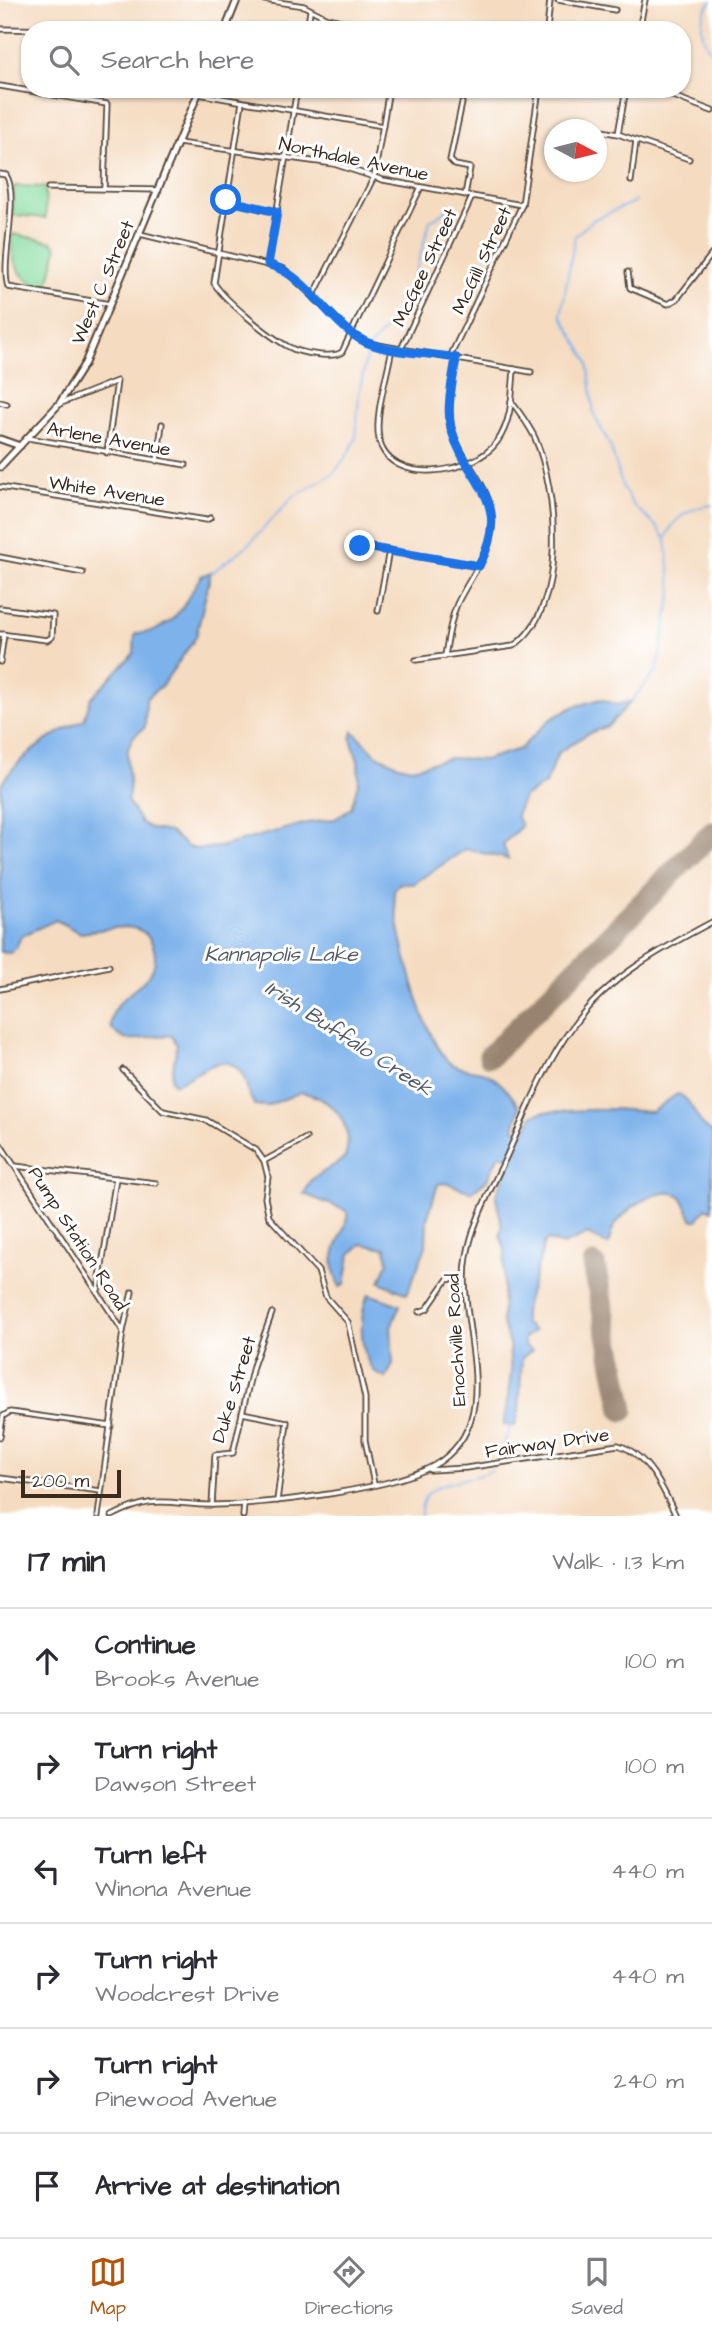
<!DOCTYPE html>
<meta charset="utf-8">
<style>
body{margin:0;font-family:"Architects Daughter",sans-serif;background:#f2f2f3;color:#2b2b33}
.compass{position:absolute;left:544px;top:119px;width:63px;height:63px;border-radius:50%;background:#fff;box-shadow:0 2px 5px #0004;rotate:97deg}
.scale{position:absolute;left:21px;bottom:18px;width:100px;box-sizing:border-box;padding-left:7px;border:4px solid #3b2a1e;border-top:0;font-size:19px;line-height:24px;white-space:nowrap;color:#3b2a1e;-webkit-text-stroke:5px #fff;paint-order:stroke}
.stop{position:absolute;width:21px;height:21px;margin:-16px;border:5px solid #1a73e8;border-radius:50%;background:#fff}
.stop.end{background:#1a73e8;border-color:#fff;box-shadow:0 2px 7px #0008}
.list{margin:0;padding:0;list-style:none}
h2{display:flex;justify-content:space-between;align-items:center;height:91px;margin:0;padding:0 28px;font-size:30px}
h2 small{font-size:23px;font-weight:400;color:#7c7c81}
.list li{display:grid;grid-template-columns:46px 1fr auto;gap:21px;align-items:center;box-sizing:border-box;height:105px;padding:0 28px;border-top:2px solid #e1e1e2}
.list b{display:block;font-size:26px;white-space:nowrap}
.list p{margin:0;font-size:23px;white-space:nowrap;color:#7c7c81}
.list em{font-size:23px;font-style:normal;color:#7c7c81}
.icon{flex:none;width:38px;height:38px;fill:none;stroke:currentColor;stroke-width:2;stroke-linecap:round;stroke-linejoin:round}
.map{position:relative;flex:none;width:712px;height:1516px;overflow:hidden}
.search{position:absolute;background:#fff;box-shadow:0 2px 5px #0004;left:21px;right:21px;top:21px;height:77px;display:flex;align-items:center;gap:18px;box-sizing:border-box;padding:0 24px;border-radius:28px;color:#7c7c81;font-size:26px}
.sheet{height:721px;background:#fff}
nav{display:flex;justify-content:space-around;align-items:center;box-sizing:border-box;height:98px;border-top:2px solid #e1e1e2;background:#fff;font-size:19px;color:#7c7c81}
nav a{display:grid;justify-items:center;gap:4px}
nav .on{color:#b45309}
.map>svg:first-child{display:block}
.green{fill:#84db9f;stroke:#60825e;stroke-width:2}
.water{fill:#7eb2eb;stroke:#5c6e84;stroke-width:2}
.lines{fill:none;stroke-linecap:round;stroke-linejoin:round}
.stream{stroke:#7eb2eb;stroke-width:2}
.runway{stroke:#988370;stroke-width:23}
.street-casing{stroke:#574536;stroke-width:7}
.secondary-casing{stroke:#574536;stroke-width:9}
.street{stroke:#fff;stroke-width:3.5}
.secondary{stroke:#fff;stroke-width:5}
.route{stroke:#1a73e8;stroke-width:9}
.labels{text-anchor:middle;stroke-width:6;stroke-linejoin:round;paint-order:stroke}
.street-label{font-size:19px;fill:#3b2a1e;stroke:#fff}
.water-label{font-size:21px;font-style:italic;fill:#525a66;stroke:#fff}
</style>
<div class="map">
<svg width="712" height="1516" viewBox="0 0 712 1516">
<rect width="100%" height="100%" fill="#fff"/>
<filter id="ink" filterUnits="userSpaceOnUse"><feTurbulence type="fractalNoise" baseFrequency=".0143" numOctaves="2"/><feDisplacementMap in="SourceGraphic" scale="14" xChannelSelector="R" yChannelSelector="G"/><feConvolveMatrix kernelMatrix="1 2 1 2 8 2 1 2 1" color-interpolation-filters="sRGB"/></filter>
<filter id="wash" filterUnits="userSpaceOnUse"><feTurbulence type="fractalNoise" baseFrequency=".00686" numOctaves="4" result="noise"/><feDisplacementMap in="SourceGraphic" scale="28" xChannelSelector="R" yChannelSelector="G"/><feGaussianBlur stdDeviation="1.57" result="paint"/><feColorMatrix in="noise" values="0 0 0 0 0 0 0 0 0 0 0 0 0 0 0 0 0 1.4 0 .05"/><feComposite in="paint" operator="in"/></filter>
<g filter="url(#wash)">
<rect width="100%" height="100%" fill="#f5dcc1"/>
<g class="green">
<polygon points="14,186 45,187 46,218 12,215"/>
<path d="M13 234 53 242 57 249 47 288C19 282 9 261 13 234Z"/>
</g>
<g class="water">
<path d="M211 572 196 637 163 684 146 699 145 727C141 731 135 734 132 739 120 759 135 782 127 800L141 823 152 829 170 832 188 847 197 849 219 847 307 823 335 819 351 808 359 780 358 761 351 739 353 731 377 755 398 765 412 768 450 758 483 760 520 749 549 720 573 707 601 699 617 705 632 701 608 726 587 734 558 753 545 784 524 797 516 815 521 826 503 844 508 859 466 849 413 884 400 883 394 890C395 926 423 1041 450 1063 460 1070 470 1069 481 1072 495 1074 513 1096 520 1108L514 1128 524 1132 533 1115 543 1112 613 1109 651 1112 677 1094C694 1098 695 1125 712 1132V1211L706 1208 697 1220H693L681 1196C660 1184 623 1209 613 1229 610 1234 610 1240 608 1245L588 1234 563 1245 549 1240 545 1242 524 1311V1323L534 1331 524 1338V1345L532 1350 522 1358 519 1411 515 1426 504 1425 511 1374 509 1344 502 1323 505 1250 500 1236 502 1226 496 1196 511 1158 499 1155 487 1180 471 1192 446 1183 438 1184 427 1219 426 1246 407 1294 380 1282 388 1262 386 1248 361 1244 350 1255 345 1284 340 1287C321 1251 349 1236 347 1211L304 1194 311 1180 345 1158C355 1125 334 1099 301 1092L267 1106 255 1105C247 1096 248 1084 242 1074 225 1045 195 1079 174 1084L171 1079 177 1045 172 1036C151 1032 125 1051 111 1027 107 992 167 986 153 946 143 915 103 931 80 933L56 920 21 936 16 948 10 953 0 952 1 784C20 755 53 734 84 720L91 698 134 653 135 634 154 631 172 620 182 608 201 576Z"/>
<path d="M369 1294 400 1305 391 1327 393 1364 386 1378C358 1372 357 1313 369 1294Z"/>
</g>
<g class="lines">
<g class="stream">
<path d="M712 1C697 16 700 38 712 53"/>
<path d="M666 539C672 518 691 507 712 505"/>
<polyline points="211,573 247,546 293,497 333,474 350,451 356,438 359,394 368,349 406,305 430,221 448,209"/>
<polyline points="631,701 657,670 672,592 666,540 658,528 633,505 623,488 610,445 594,415 588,361 561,315 575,236 593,220 636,201"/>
<polyline points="498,1459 511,1425"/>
<path d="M421 1516C419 1475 470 1484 493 1470"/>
</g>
<g class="runway">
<polyline points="490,1056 712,833"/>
<polyline points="594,1265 623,1410"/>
</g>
</g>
</g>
<g filter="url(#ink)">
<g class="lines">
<defs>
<g id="street">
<polyline points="265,0 304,6 327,18 384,30"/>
<polyline points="558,0 615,10"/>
<polyline points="0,29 70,30"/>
<polyline points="307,30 310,11"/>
<polyline points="547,30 550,0"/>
<polyline points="639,30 645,0"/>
<polyline points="0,86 107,104 104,188"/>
<polyline points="655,89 712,111"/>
<polyline points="198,94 383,126"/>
<path d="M242 102 214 283C225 301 270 337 289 347 299 353 333 359 342 352L421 187"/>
<polyline points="462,103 450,160 455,165 470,168 465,195"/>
<polyline points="596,130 618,134 689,159"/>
<polyline points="618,134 626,89"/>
<polyline points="178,143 334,164 383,180 522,205"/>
<path d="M0 174 6 175C20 196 0 262 8 287L110 304"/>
<polyline points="631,181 636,141"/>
<polyline points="48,188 159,190"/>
<polyline points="226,200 277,212"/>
<polyline points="140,234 284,269 351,333 367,343 531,372"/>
<polyline points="268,264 297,89"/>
<polyline points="628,272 630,288 668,304 677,299 712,254"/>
<polyline points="314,295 374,177 389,89"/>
<path d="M392 348C388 373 374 415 379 439 389 488 474 474 497 442 512 421 512 394 514 369"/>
<polyline points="401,349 472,197"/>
<polyline points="450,357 522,205 539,89"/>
<polyline points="0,402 7,404"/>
<polyline points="59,404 117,381 107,453"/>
<polyline points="28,438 186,465"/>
<polyline points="157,461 162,424"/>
<polyline points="0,487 206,520 210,518"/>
<polyline points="360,546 479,566"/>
<polyline points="0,557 83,573"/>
<polyline points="0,608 53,615 52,637 47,640 0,634"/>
<polyline points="378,611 389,550"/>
<path d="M445 656C448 638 450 621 457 604 470 576 492 553 492 520 491 484 460 461 451 428 446 406 453 380 456 358"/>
<path d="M416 660 513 646C568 610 558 491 535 438 529 425 520 413 511 401"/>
<polyline points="0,662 4,634"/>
<polyline points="0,989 109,966"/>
<polyline points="123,1070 163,1111 206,1120 256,1150 264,1161 268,1177 265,1198 269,1217 318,1271 326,1297 348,1322 365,1398 365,1440 374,1484"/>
<polyline points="0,1144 123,1331 98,1516"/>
<polyline points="264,1161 306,1138"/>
<polyline points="15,1166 156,1183"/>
<polyline points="98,1290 116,1178"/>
<polyline points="419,1312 427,1309 447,1280 464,1276"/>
<polyline points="123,1331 132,1292"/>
<polyline points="242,1413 287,1422 277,1501"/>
<polyline points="0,1437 3,1416 10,1412 111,1426"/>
<path d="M430 1470 466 1468 618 1445C648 1454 664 1490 676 1516"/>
<polyline points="0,1478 101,1491"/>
<polyline points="212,1505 215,1455 233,1453 253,1366 272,1313"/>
<path d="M112 1516C157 1493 168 1505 214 1505 266 1504 401 1490 441 1461 507 1414 455 1321 467 1256 473 1220 493 1186 508 1153 527 1110 545 1064 573 1026 607 978 661 949 712 922"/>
<polyline points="243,1516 244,1504"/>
</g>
<g id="secondary">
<polyline points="225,30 237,0"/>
<polyline points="0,439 20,446"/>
<polyline points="0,467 59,404 85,363 200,89"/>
</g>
</defs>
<use href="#street" class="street-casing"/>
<use href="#secondary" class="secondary-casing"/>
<use href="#street" class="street"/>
<use href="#secondary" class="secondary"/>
</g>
</g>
<g class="lines" filter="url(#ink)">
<path class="route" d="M226 200 277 212 268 264C306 276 321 310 351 333 378 355 423 351 456 358 453 380 446 406 451 428 467 485 514 498 479 566L360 546"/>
</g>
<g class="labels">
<g class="street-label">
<text transform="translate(354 158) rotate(12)" y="7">Northdale Avenue</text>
<text transform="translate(481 260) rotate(-65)" y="7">McGill Street</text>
<text transform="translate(424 267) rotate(-65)" y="7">McGee Street</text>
<text transform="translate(102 282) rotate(-67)" y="7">West C Street</text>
<text transform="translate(109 438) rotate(10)" y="7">Arlene Avenue</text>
<text transform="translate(107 490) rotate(9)" y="7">White Avenue</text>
<text transform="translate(79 1238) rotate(57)" y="7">Pump Station Road</text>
<text transform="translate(455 1340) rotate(-93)" y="7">Enochville Road</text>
<text transform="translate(233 1389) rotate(-73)" y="7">Duke Street</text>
<text transform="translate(547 1442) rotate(-8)" y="7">Fairway Drive</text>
</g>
<g class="water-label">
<text x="281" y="961">Kannapolis Lake</text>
<text transform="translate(349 1038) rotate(33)" y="7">Irish Buffalo Creek</text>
</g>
</g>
</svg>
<svg class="compass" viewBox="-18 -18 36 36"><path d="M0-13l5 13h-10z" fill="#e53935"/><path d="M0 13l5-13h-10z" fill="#7c7c81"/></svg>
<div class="scale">200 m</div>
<div class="stop" style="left:226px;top:200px"></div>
<div class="stop end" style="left:360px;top:546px"></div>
<div class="search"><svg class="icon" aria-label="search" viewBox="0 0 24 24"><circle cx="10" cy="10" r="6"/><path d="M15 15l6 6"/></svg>Search here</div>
</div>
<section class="sheet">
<h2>17 min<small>Walk · 1.3 km</small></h2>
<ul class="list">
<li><svg class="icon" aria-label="ahead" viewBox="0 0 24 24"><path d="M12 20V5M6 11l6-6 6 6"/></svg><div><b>Continue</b><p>Brooks Avenue</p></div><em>100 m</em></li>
<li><svg class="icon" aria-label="right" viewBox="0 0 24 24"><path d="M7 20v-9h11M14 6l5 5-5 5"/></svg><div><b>Turn right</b><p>Dawson Street</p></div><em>100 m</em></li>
<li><svg class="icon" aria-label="left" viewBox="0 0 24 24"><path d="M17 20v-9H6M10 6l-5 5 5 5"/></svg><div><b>Turn left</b><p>Winona Avenue</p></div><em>440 m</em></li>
<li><svg class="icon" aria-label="right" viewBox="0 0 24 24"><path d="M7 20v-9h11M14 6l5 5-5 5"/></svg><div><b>Turn right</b><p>Woodcrest Drive</p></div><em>440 m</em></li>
<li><svg class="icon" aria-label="right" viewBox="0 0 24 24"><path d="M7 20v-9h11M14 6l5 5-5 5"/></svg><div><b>Turn right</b><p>Pinewood Avenue</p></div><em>240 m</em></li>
<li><svg class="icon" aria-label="arrive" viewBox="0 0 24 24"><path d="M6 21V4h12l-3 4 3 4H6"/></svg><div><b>Arrive at destination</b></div></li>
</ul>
</section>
<nav>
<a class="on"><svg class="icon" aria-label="map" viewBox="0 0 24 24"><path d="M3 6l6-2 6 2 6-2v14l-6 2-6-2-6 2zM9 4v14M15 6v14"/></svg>Map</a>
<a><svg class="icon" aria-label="directions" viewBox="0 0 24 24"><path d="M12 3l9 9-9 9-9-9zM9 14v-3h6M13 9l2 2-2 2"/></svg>Directions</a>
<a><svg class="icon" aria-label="saved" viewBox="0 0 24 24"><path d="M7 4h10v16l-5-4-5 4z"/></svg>Saved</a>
</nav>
